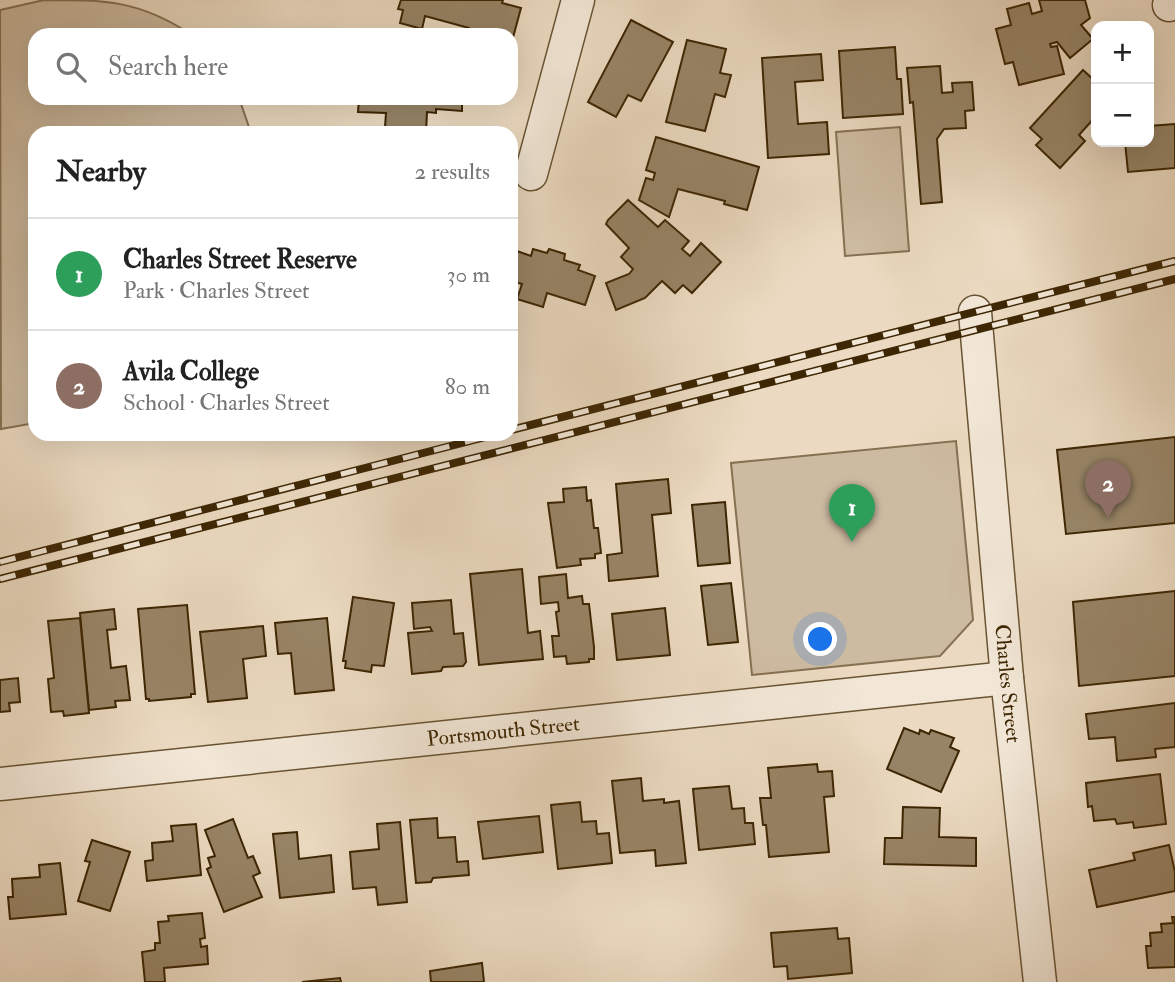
<!DOCTYPE html>
<meta charset="utf-8">
<style>
body{margin:0;font-family:"IM FELL Double Pica",serif;background:#f2f2f2;color:#222}
.controls{position:absolute;right:21px;top:21px;display:grid;overflow:hidden;border-radius:14px;box-shadow:0 7px 28px #0002}
.controls button{width:63px;height:63px;display:grid;place-items:center;padding:0;border:0;border-bottom:2px solid #e0e0e0;background:#fff;color:#222;font:35px sans-serif}
.you{position:absolute;left:821px;top:640px;width:24px;height:24px;margin:-18px;border:5px solid #fff;border-radius:50%;background:#1a73e8;box-shadow:0 0 0 10px #1a73e833}
.badge{display:grid;place-items:center;width:46px;height:46px;border-radius:50%;background:#8f2418;color:#fff;font-size:23px;font-weight:700}
.pin{position:absolute;translate:-50% -58px;filter:drop-shadow(0 2px 4px #0008)}
.pin::after{content:'';position:absolute;top:37px;width:24px;height:21px;background:inherit;clip-path:polygon(0 0,100% 0,50% 100%)}
.list{margin:0;padding:0;list-style:none}
h2{display:flex;justify-content:space-between;align-items:center;height:91px;margin:0;padding:0 28px;font-size:30px}
h2 small{font-size:23px;font-weight:400;color:#767676}
.list li{display:grid;grid-template-columns:46px 1fr auto;gap:21px;align-items:center;box-sizing:border-box;height:112px;padding:0 28px;border-top:2px solid #e0e0e0}
.list b{display:block;font-size:26px;white-space:nowrap}
.list p{margin:0;font-size:23px;white-space:nowrap;color:#767676}
.list em{font-size:23px;font-style:normal;color:#767676}
.icon{flex:none;width:38px;height:38px;fill:none;stroke:currentColor;stroke-width:2;stroke-linecap:round;stroke-linejoin:round}
.map{position:relative;flex:none;width:1175px;height:982px;overflow:hidden}
.search{position:absolute;background:#fff;box-shadow:0 7px 28px #0002;left:28px;top:28px;width:490px;height:77px;display:flex;align-items:center;gap:18px;box-sizing:border-box;padding:0 24px;border-radius:21px;color:#767676;font-size:26px}
.panel{position:absolute;background:#fff;box-shadow:0 7px 28px #0002;left:28px;top:126px;width:490px;height:315px;border-radius:21px}
.map>svg:first-child{display:block}
.green{fill:#cdbba1;stroke:#857052;stroke-width:2}
.building{fill:#978466;stroke:#3d2603;stroke-width:2}
.lines{fill:none;stroke-linecap:round;stroke-linejoin:round}
.minor-casing{stroke:#685332;stroke-width:35}
.minor{stroke:#f2e7d7;stroke-width:32}
.rail-casing{stroke:#3d2603;stroke-width:8}
.rail{stroke:#f2e7d7;stroke-width:5;stroke-dasharray:16;stroke-linecap:butt}
.labels{text-anchor:middle;stroke-width:6;stroke-linejoin:round;paint-order:stroke}
.street-label{font-size:21px;fill:#3d2603;stroke:#f2e7d7}
</style>
<div class="map">
<svg width="1175" height="982" viewBox="0 0 1175 982">
<rect width="100%" height="100%" fill="#ebdac1"/>
<filter id="stains"><feTurbulence type="fractalNoise" baseFrequency=".00286" numOctaves="4"/><feColorMatrix values="0 0 0 0 .2 0 0 0 0 .09 0 0 0 0 .02 0 0 0 .5 -.17"/></filter>
<radialGradient id="worn" r=".72"><stop offset=".6" stop-color="#630" stop-opacity="0"/><stop offset="1" stop-color="#630" stop-opacity=".3"/></radialGradient>
<g class="green">
<path d="M44 0C106 0 139 0 192 35H35V98H239L251 133H35V423L1 429 0 10Z"/>
<polygon points="900,127 909,251 845,256 836,132"/>
<polygon points="956,441 973,620 940,656 752,675 731,463"/>
</g>
<g class="building">
<polygon points="401,0 503,0 502,3 521,8 511,45 511,35 468,35 469,28 425,16 422,29 400,23 403,10 398,9"/>
<polygon points="1039,0 1085,0 1090,18 1081,25 1093,39 1070,58 1057,42 1050,44 1051,47 1057,46 1064,74 1019,85 1013,62 1005,64 996,29 1011,25 1007,9 1029,3 1032,14 1042,11"/>
<polygon points="631,20 673,42 641,101 628,95 616,117 588,102"/>
<polygon points="687,40 726,49 720,73 731,75 725,97 715,94 705,131 666,122"/>
<polygon points="895,47 897,79 901,79 903,114 843,118 839,51"/>
<polygon points="821,54 823,80 795,82 798,124 827,122 829,154 768,158 762,58"/>
<polygon points="940,66 942,93 953,92 952,83 972,82 974,110 965,111 966,128 944,129 937,139 942,202 921,204 913,102 910,103 907,68"/>
<polygon points="1083,70 1096,82 1096,116 1079,135 1085,141 1060,168 1036,145 1042,139 1030,128"/>
<polygon points="359,98 462,98 462,111 436,109 436,113 427,112 426,133 379,133 379,127 385,127 386,113 358,112"/>
<polygon points="1175,124 1175,168 1128,172 1125,142 1149,142 1149,126"/>
<polygon points="656,137 759,167 747,210 724,204 725,201 678,189 669,217 639,200 646,178 653,180 655,173 646,170"/>
<polygon points="628,200 658,227 665,220 689,241 682,249 690,256 701,243 721,262 692,293 683,285 675,293 662,281 645,298 616,310 606,283 629,274 633,269 621,257 629,248 606,224 608,220"/>
<polygon points="511,249 531,256 533,249 547,253 549,249 565,254 564,260 580,265 578,270 595,276 585,305 547,293 543,307 517,299 522,284 511,281"/>
<polygon points="1175,437 1175,523 1066,534 1057,450"/>
<polygon points="668,479 671,513 652,515 658,576 609,581 607,555 622,553 616,484"/>
<polygon points="586,487 587,501 591,500 594,528 598,528 601,553 595,554 595,558 580,559 581,565 557,568 548,503 564,502 563,489"/>
<polygon points="725,502 730,563 698,566 692,505"/>
<polygon points="522,569 528,633 540,631 543,659 479,665 470,574"/>
<polygon points="566,574 568,598 582,596 583,604 589,604 594,647 594,659 589,659 589,662 567,664 566,656 554,657 552,636 559,636 556,612 559,611 558,602 541,604 539,577"/>
<polygon points="731,583 738,642 708,645 701,586"/>
<polygon points="1175,591 1175,676 1079,686 1073,602"/>
<polygon points="353,597 394,603 384,666 372,665 371,672 345,668 346,661 343,661"/>
<polygon points="451,600 454,634 463,633 466,662 463,666 443,667 441,671 412,674 408,633 432,631 430,627 414,629 412,603"/>
<polygon points="187,605 195,694 191,694 191,697 149,701 149,699 146,699 138,609"/>
<polygon points="665,608 670,655 617,660 612,614"/>
<polygon points="114,609 116,629 107,630 111,668 126,666 130,700 115,701 116,707 89,710 80,613"/>
<polygon points="80,618 89,713 64,716 63,711 51,712 48,679 54,678 48,621"/>
<polygon points="327,618 334,690 295,694 291,653 278,654 275,623"/>
<polygon points="263,626 266,656 243,659 247,698 208,702 200,632"/>
<polygon points="18,678 20,702 9,703 10,711 0,712 0,680"/>
<polygon points="1175,703 1175,747 1155,749 1156,757 1117,761 1115,737 1089,739 1086,714"/>
<polygon points="904,728 919,734 920,730 929,734 931,730 954,738 950,747 959,751 941,792 887,769"/>
<polygon points="817,764 818,772 832,771 834,796 824,797 829,852 769,857 766,825 763,825 760,798 771,798 768,768"/>
<polygon points="1160,774 1166,824 1134,828 1133,822 1117,824 1115,819 1094,821 1092,806 1088,807 1086,783"/>
<polygon points="641,778 643,801 664,799 664,803 679,801 686,863 656,866 655,850 620,853 612,781"/>
<polygon points="729,786 732,809 744,808 745,823 753,823 755,844 699,850 693,789"/>
<polygon points="580,802 582,822 596,821 597,834 609,833 612,863 558,869 551,805"/>
<polygon points="903,807 940,808 939,837 976,838 976,866 884,864 885,838 902,838"/>
<polygon points="539,816 543,852 483,859 478,822"/>
<polygon points="437,818 438,838 455,837 457,862 468,861 469,875 433,878 431,882 416,883 410,820"/>
<polygon points="233,819 248,858 253,856 260,873 253,876 262,897 224,912 207,869 211,867 208,858 215,856 205,830"/>
<polygon points="400,822 407,902 378,905 376,887 353,889 350,852 379,849 377,824"/>
<polygon points="196,824 201,875 147,881 145,861 153,860 152,843 173,841 171,826"/>
<polygon points="297,832 299,859 331,855 334,892 280,898 273,834"/>
<polygon points="92,840 130,852 110,911 78,901 90,862 85,861"/>
<polygon points="1169,845 1175,872 1175,891 1097,907 1089,870 1135,860 1133,853"/>
<polygon points="60,863 66,914 10,919 8,897 13,897 12,879 40,877 39,865"/>
<polygon points="202,913 205,938 200,939 201,947 207,946 208,964 164,968 165,982 145,982 142,952 155,950 155,943 160,943 158,922 169,921 168,916"/>
<polygon points="1172,917 1175,917 1175,967 1148,968 1146,946 1151,946 1150,933 1162,932 1161,924 1173,923"/>
<polygon points="837,928 838,939 849,938 852,973 788,979 787,966 774,967 771,933"/>
<polygon points="482,963 484,982 431,982 430,971"/>
<polygon points="340,978 341,982 302,982"/>
</g>
<g class="lines">
<defs>
<g id="minor">
<polyline points="1169,5 1171,0"/>
<polyline points="531,174 578,0"/>
<path id="s1" d="M975 312 1007 678 1040 982"/>
<path id="s2" d="M0 784 1007 678"/>
</g>
</defs>
<use href="#minor" class="minor-casing"/>
<use href="#minor" class="minor"/>
<defs>
<g id="rail">
<polyline points="511,430 1175,261"/>
<polyline points="0,562 497,434"/>
<polyline points="0,579 1175,279"/>
</g>
</defs>
<use href="#rail" class="rail-casing"/>
<use href="#rail" class="rail"/>
</g>
<g class="labels">
<g class="street-label">
<text dy="7" stroke="none"><textPath href="#s1" startOffset="373">Charles Street</textPath></text>
<text dy="7" stroke="none"><textPath href="#s2" startOffset="506">Portsmouth Street</textPath></text>
</g>
</g>
<rect width="100%" height="100%" filter="url(#stains)"/>
<rect width="100%" height="100%" fill="url(#worn)"/>
</svg>
<div class="controls">
<button>+</button>
<button>−</button>
</div>
<div class="you"></div>
<div class="pin badge" style="left:852px;top:542px;background:#2e9e5b">1</div>
<div class="pin badge" style="left:1108px;top:518px;background:#8d6e63">2</div>
<div class="search"><svg class="icon" aria-label="search" viewBox="0 0 24 24"><circle cx="10" cy="10" r="6"/><path d="M15 15l6 6"/></svg>Search here</div>
<section class="panel">
<h2>Nearby<small>2 results</small></h2>
<ul class="list">
<li><span class="badge" style="background:#2e9e5b">1</span><div><b>Charles Street Reserve</b><p>Park · Charles Street</p></div><em>30 m</em></li>
<li><span class="badge" style="background:#8d6e63">2</span><div><b>Avila College</b><p>School · Charles Street</p></div><em>80 m</em></li>
</ul>
</section>
</div>
